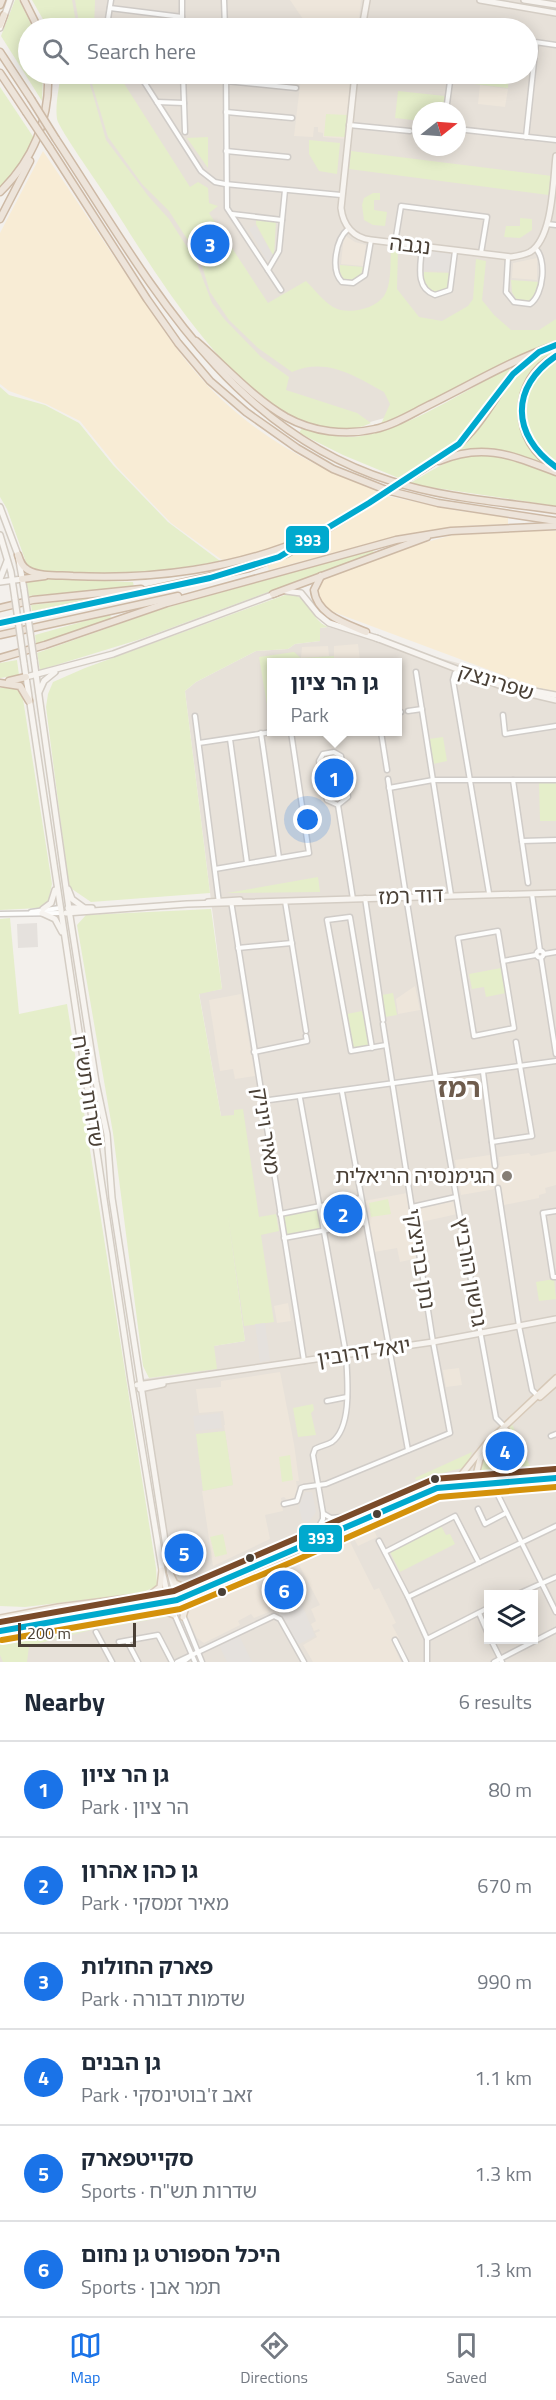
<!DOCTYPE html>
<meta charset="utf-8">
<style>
body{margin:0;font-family:"Titillium Web","Noto Sans Hebrew",sans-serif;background:#f2f2f3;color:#1f2937}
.controls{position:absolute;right:18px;bottom:18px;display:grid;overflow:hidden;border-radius:0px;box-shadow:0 3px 15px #0003}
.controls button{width:54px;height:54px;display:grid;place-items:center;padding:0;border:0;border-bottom:2px solid #e0e1e3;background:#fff;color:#1f2937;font:30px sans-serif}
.compass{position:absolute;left:412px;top:102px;width:54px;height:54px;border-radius:50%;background:#fff;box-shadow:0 3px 15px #0003;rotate:73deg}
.scale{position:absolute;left:18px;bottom:15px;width:118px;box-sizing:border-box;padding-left:6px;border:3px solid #4a4036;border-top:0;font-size:16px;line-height:21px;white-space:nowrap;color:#4a4036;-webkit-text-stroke:4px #fff;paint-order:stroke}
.you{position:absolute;left:308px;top:820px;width:21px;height:21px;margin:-15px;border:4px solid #fff;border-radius:50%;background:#1a73e8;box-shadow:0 0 0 9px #1a73e833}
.badge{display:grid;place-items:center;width:39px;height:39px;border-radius:50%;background:#1a73e8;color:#fff;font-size:20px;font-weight:700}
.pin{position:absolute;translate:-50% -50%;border:3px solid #fff;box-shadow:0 2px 6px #0006}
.popup{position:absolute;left:267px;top:658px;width:135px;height:78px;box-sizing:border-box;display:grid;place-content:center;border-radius:0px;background:#fff;filter:drop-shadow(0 2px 4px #0005);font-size:20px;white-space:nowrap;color:#747a83}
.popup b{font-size:22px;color:#1f2937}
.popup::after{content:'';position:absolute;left:50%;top:100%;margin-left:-12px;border:12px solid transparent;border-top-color:#fff}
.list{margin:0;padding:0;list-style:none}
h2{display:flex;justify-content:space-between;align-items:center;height:78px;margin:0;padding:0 24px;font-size:26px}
h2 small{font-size:20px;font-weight:400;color:#747a83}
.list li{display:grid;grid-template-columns:39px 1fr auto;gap:18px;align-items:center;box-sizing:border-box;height:96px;padding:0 24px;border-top:2px solid #e0e1e3}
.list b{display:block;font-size:22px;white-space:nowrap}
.list p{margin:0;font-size:20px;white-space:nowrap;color:#747a83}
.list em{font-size:20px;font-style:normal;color:#747a83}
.icon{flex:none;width:33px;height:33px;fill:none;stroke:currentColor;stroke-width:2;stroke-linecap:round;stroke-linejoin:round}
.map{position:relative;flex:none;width:556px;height:1662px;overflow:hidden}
.search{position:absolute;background:#fff;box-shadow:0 3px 15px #0003;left:18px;right:18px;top:18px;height:66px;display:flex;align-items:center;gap:15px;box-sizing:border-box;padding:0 21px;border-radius:33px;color:#747a83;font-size:22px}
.sheet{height:654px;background:#fff}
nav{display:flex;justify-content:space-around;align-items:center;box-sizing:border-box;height:84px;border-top:2px solid #e0e1e3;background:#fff;font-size:16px;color:#747a83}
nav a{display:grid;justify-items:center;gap:3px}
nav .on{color:#1a73e8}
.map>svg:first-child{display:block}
.residential{fill:#e7e1d9;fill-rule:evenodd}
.education{fill:#eee6db}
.green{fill:#e5eeca}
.sand{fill:#f8ecd5}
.parking{fill:#e5e1dd}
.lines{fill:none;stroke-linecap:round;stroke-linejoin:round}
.street-casing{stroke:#d0ccc8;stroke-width:7}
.secondary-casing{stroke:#d4cdc4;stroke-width:8}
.primary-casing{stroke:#d7c9b8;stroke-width:8}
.highway-casing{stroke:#cdb9a5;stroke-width:9}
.street{stroke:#fdfdfc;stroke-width:4}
.secondary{stroke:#f7f4f0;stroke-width:5}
.primary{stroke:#f2ece4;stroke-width:5}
.highway{stroke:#ede4da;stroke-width:6}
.secondary-bridge-casing{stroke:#d4cdc4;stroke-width:8;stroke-linecap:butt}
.highway-bridge-casing{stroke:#cdb9a5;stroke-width:9;stroke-linecap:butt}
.secondary-bridge{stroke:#f7f4f0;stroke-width:5}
.highway-bridge{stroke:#ede4da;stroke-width:6}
.bus-1-casing{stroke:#fff;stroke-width:10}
.bus-2-casing{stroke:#fff;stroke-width:10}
.bus-3-casing{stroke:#fff;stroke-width:10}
.bus-1{stroke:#00a9ce;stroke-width:6}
.bus-2{stroke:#d4920b;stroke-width:6}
.bus-3{stroke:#7a4b2a;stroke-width:6}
.poi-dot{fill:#857e76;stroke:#fff;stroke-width:2}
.bus-dot{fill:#4a4036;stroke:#fff;stroke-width:2}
.labels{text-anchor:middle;stroke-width:6;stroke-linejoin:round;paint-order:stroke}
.street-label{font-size:21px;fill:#4a4036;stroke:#fff}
.poi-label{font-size:21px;fill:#4a4036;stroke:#fff;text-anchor:end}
.district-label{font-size:27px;font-weight:bold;fill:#6e5c4d;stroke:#fff}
.line-badge{stroke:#fff;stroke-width:2}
.badge-label{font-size:16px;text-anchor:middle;font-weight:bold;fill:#fff}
</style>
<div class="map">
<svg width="556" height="1662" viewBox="0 0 556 1662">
<rect width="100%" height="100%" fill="#f3f0ec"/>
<g class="residential">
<path d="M38 0H556V337L388 417 363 424 242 373 65 74H528V28H52ZM421 111H457V147H421Z"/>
<path d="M328 627 552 689 556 653V1662H0V1638L185 1609 173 1574 143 1379 205 1370 213 1346 245 1341 214 1117 221 1116 199 993 222 989 185 691 196 682 256 651 288 649 295 644 320 641V628ZM271 662H397V732H271ZM488 1594H534V1640H488Z"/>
</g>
<g class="education">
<polygon points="290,0 361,0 358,28 309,28"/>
<polygon points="301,77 350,82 346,139 323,137 323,133 318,132 318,127 314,127 313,137 294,136"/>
<polygon points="480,85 508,89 505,107 478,104"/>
<polygon points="344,235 355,242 366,245 363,266 341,264"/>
<polygon points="537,258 537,280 512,278 513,263"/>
<polygon points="358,644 360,661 334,662 334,646"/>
<polygon points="328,646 329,656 301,658 302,647"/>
<polygon points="415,986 420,1010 398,1014 396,999"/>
<polygon points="241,994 255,1076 235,1079 233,1069 220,1071 209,1000"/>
<polygon points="556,1151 556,1185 545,1188 546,1193 539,1195 539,1198 504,1205 501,1188 461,1195 455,1160 490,1155 492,1166 495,1166 500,1165 499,1157 529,1153 531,1156"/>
<polygon points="407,1193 418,1258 400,1262 397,1248 374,1252 364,1201"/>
<polygon points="454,1200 457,1214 417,1223 415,1208"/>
<polygon points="288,1303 291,1321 277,1323 274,1306"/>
<polygon points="459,1368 462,1385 446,1387 443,1370"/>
<polygon points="280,1372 294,1444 299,1481 296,1481 298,1495 296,1499 288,1501 284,1497 281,1498 283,1511 265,1515 270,1539 213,1566 202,1491 233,1485 224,1425 225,1425 223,1411 199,1413 196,1389 221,1387 221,1381"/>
<polygon points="371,1524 377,1537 358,1546 351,1533"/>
<polygon points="347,1536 374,1590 379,1588 396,1623 392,1625 399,1638 392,1642 401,1662 313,1662 303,1645 317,1637 315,1633 320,1631 319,1629 314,1631 311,1624 316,1621 311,1609 320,1605 296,1559"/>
<polygon points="253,1577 269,1612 254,1618 251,1614 238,1621 240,1625 204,1643 197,1638 187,1616 191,1604"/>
</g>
<g class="green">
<polygon points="15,0 19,0 33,28 28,28 28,74 43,74 42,101 1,36"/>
<polygon points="32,0 72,0 77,28 48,28"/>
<polygon points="75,0 95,0 94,28 80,28"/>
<path d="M61 74H87L106 140 149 197 169 219 196 261 212 303 225 320 261 357 289 377 286 390 357 413 371 423C356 430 343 430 327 428 237 414 154 270 108 199 100 186 59 129 57 119 55 105 59 87 61 74Z"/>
<path d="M89 74H118L190 187 198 182 208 188 209 203 218 206 209 213 268 303 306 281C314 289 323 301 333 307 347 315 374 310 384 296 392 284 390 263 391 250H398L397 289 419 317 442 321 468 306 473 299 476 259 486 261 482 300 494 315 511 330H539L556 319V343L381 424 390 404 384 392C355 376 326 357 292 372L258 348 229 320 210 292 200 259 169 211 142 184 108 137Z"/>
<polygon points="475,74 509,74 508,88 474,84"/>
<polygon points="0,87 34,138 16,169 0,188"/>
<polygon points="398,91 445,96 443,111 421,111 421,121 395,118"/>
<polygon points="326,114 347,115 345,137 324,136"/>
<polygon points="208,137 208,168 187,138"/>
<polygon points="309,140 340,143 337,174 319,171 309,154"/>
<polygon points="351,151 552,176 549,195 349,169"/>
<polygon points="373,193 380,193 380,200 374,200 374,210 387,212 385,226 373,225 364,220 362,205 364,198"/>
<polygon points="256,218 276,220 274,257 256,224"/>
<polygon points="520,218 532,219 532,230 520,238 504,237 506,226 520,226"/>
<polygon points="340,265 363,267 360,278 353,281 343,279 340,272"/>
<path d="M424 272 452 273 448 288 435 294C426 288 421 284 424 272Z"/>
<path d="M511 280 540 282C539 297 532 304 517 301L512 292Z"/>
<path d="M550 350 553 354C545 360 537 365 532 372 510 400 516 444 545 463L544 465C511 452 489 445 453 452 495 423 502 374 550 350Z"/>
<polygon points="556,358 556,467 533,448 521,406 534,373"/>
<path d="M513 366C496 385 487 408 471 427 453 450 425 465 401 479L343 455 299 433 302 428C322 434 341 439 361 436 407 430 470 387 513 366Z"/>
<path d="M0 387 9 395 45 405 79 423 113 465 168 522 220 561C163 571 121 577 63 572 51 571 37 572 27 565L7 509 0 497Z"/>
<path d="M489 453 556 475V506L409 484C440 465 452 457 489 453Z"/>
<polygon points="373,550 374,553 141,639 40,670 37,653 162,609"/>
<polygon points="52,579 133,582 134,587 28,596 26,582"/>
<path d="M285 595C311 592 307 618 328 627L320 628V641L295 644 288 649 256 651 196 682 185 691 210 893 91 902 69 887 46 707 48 694 53 682 85 668Z"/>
<polygon points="92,598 91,601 32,612 31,605"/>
<polygon points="110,614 111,619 36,644 35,635"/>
<polygon points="294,652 301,658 334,656 334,662 271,662 271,704 267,705 259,657"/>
<polygon points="17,660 19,675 0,678 0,663"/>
<polygon points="12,687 20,692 23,699 52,884 48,902 39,908 0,910 0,688"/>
<polygon points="443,737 447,761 433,764 429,739"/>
<polygon points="339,755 346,797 328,800 321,758"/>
<polygon points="539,782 556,783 556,821 540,821"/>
<polygon points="318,877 320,892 227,893"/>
<polygon points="211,909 222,989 199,994 221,1116 234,1115 234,1110 243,1109 259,1217 276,1214 279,1231 261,1235 274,1322 244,1326 228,1215 245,1341 214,1346 217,1369 149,1378 143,1366 113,1133 77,925 86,915"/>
<polygon points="10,918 19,1014 67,1004 156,1568 157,1586 141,1593 25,1607 0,1606 0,919"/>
<polygon points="501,968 506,993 486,997 484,987 472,989 469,974"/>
<polygon points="393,993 397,1015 385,1017 382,995"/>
<polygon points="362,1011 369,1045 353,1048 347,1014"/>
<polygon points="388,1199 391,1214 371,1217 369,1203"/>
<polygon points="359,1200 363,1221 326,1228 322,1206"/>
<polygon points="318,1208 322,1229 285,1235 282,1214"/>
<polygon points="554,1279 556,1299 539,1301 536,1282"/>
<polygon points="313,1404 314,1410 311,1413 316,1435 298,1437 293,1408"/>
<polygon points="512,1424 533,1473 484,1477 479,1469 480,1459 487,1449"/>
<polygon points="225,1431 233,1485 203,1491 196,1434"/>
<polygon points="472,1452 466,1467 416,1480 415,1478"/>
<polygon points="290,1455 293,1480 282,1482 279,1457"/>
<polygon points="441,1526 446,1535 450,1534 455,1544 400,1572 390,1552"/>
<polygon points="223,1534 227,1554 215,1557 210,1537"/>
<polygon points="192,1541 198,1561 182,1566 185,1574 179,1576 172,1545"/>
<polygon points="161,1612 172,1616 91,1630 29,1646 27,1662 3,1662 0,1655 0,1637"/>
</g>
<g class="sand">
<path d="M43 151C72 194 100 236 129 279 159 324 189 372 230 407 274 446 326 472 380 492 345 515 308 538 268 551 253 555 237 557 222 560L171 523 117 467 80 421 46 404 9 391 0 384V233Z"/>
<polygon points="387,496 459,511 508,517 508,524 464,526 400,535 269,570 267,565 295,553"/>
<path d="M532 531H556V692L535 687 339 614C319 606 312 597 324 577L408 547 453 535Z"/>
</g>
<g class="parking">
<polygon points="255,225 274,257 267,261 249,229"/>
<polygon points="425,249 454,252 451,272 423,270"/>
<polygon points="37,923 38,947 18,948 17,924"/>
<polygon points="265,1323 270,1360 260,1362 255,1324"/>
<polygon points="220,1413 222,1428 195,1431 193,1416"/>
<polygon points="305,1492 312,1492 316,1512 309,1522 302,1520 299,1506"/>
<polygon points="301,1602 315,1636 295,1646 280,1619 279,1613"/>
<polygon points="238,1633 252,1662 227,1662 218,1643"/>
</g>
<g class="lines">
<defs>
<g id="street">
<polyline points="111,0 108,19 111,28"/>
<polyline points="182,0 182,28"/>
<polyline points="224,0 225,28"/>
<polyline points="110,8 182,17"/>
<polyline points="225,22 269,28"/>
<polyline points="528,41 556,45"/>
<polyline points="139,74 201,171 215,182 225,184 341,195"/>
<polyline points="158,74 183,76"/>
<polyline points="226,74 227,208 281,290"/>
<polyline points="226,81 296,88"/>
<polyline points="157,102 184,103 183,74"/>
<polyline points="184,103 185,132"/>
<polyline points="446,111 451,74"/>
<polyline points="226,112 292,118"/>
<polyline points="349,125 410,131"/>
<polyline points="457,129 556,140"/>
<polyline points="526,137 536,43"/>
<polyline points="226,151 288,157"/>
<polyline points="232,214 282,220"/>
<polyline points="547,224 556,225"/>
<path d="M348 229C336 239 330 270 342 282L353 283 365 275 371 240"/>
<polyline points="395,243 401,206 487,217 481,253"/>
<path d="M422 246C421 264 414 288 435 295L450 290 455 251"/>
<path d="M508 257 506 292 514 302 530 304C544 295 547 258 535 248"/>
<polyline points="268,270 279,251 285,190"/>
<polyline points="460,671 455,673 453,680 489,893"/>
<polyline points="416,672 451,895"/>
<polyline points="408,711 422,709"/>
<polyline points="397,713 401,712"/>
<polyline points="503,715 505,734 556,726"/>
<polyline points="195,716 219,903"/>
<polyline points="381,732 387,770"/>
<polyline points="261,733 279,858"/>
<polyline points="230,739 247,863"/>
<polyline points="199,743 272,732"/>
<polygon points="334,752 341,756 348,797 338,805 327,800 319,761 323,754"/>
<path d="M388 779C420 993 457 1206 496 1418L505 1427"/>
<polyline points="513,780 528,883"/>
<polyline points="389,788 433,780 556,780"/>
<polyline points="338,805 353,899"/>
<polyline points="522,841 556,840"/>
<polyline points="215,869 309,853 291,732"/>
<polyline points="532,894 540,951"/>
<polyline points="365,898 383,1020"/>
<polyline points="231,901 304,1361"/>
<polyline points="285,901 306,1031"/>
<polyline points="31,912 60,908"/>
<polyline points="0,914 61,913"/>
<polygon points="498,931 514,1028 474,1036 458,938"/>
<polyline points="238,948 292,943"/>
<circle cx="540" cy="954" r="3.5"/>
<polyline points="544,954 556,952"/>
<polyline points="541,958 556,1054"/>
<polyline points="503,961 536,955"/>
<polyline points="372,1048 350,917 327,920 351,1051 386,1045"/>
<polyline points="254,1052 307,1041 306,1036"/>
<polyline points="483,1072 495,1166"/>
<polyline points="342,1092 408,1450"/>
<path d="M300 1098 346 1354C347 1377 353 1426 332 1442 327 1445 320 1446 315 1449L313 1455 323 1513V1519L318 1528"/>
<polyline points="262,1101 556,1061"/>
<polyline points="492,1142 532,1136 516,1042"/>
<polyline points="498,1188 519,1326 532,1390 537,1395"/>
<polyline points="412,1207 456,1197"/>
<polyline points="556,1211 543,1213 553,1277 556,1277"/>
<polyline points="280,1214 361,1198"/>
<polyline points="284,1238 365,1223"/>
<polyline points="327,1401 347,1397"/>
<polyline points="551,1436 556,1434"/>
<polyline points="494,1476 493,1485 556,1612"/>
<polyline points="284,1504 297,1501 301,1488 304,1487 326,1484 450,1433 433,1342 383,1024"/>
<polyline points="478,1509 485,1524 506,1513"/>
<polyline points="324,1514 331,1518 342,1517"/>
<polyline points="379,1541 408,1597 427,1639 427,1662"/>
<polyline points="385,1552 455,1516 479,1563"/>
<polyline points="518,1594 556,1577"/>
<polyline points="408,1597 556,1526"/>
<polyline points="177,1600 202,1662"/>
<polyline points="169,1602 195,1662"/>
<polyline points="479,1613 488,1634"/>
<polyline points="96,1632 112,1662"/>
<polyline points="427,1639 488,1608"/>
<polyline points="395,1640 406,1662"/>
<polyline points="491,1640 502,1662"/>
<polyline points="127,1641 138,1662"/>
<polyline points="119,1642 158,1635 172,1662"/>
<polyline points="177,1662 274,1616 280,1619 304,1662"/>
<polyline points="183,1662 191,1656"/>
<polyline points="494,1662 556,1630"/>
</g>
<g id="secondary">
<polyline points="480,0 556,13"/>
<polyline points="524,0 556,5"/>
<polyline points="0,28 10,0"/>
<polyline points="362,28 367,0"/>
<path d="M355 74 341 208C343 225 353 238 371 240L511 257C518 256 524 255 530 252 553 238 553 181 556 156"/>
<polyline points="0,507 18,555 24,589"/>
<polyline points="0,535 11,572 15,599"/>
<polyline points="0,579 7,561"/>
<polyline points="0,582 22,579"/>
<polyline points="286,591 301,593 318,614 329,623 379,639"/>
<polyline points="376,638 509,689 556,700"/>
<polyline points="34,660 70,916 96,1082 107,1134 112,1198 170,1573 177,1600"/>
<polyline points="24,663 131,1380 162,1570 169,1602"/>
<polyline points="474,672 523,689 556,695"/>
<polyline points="26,677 113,654 277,593"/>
<polyline points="39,692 44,681 55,672"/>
<polyline points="68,889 72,899 83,907"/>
<polyline points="208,902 240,900"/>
<polyline points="68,908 92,908"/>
<polyline points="43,909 51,903 55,890"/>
<polyline points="42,913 55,919 62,932"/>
<polyline points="66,913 187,904 556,893"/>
<polyline points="137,1385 433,1342 556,1319"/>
<polyline points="140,1389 163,1384"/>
</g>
<g id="primary">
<polyline points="540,1397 556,1383"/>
<polyline points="458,1479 486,1444 556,1378"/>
<polyline points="475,1479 480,1459 506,1430"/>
<polyline points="170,1573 175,1583 184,1587"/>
<polyline points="151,1594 160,1587 162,1570"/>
<polyline points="150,1606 174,1615"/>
<polyline points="183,1617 187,1604 194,1595"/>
<polyline points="0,1618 58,1607 167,1593 189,1587 416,1486 451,1480 556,1471"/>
<polyline points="0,1631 177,1600 288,1554 437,1488 556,1478"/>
</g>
<g id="highway">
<polyline points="24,0 38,28"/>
<polyline points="0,5 2,0"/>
<polyline points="0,25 4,15"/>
<polyline points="0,52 31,99"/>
<polyline points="0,73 26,112"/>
<path d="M56 139C146 275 224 429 391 481 444 498 501 502 556 510"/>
<polyline points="50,148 147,299 178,343 210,381 246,412 297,448 333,469 386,490 438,503 556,521"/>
<path d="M0 192C33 160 50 119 48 74"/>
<polyline points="0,219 30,161"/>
<path d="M196 341C226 367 252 397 286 417 313 432 346 436 375 429 394 425 411 414 429 405 468 386 515 358 556 345"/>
<path d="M556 356C509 379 511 444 556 467"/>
<path d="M439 461C484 442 513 456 556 472"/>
<path d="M408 478C428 465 453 452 469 434 491 411 502 381 526 360"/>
<path d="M18 555C20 561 22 567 28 570 40 577 60 575 73 576 151 580 237 569 309 537"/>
<path d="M321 576 314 590C317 615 345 623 366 632"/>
<polyline points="22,579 45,576"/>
<polyline points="273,594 427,537"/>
<polyline points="0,608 33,600 141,589"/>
<polyline points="0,623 249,568 288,553 369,503"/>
<polyline points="0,635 178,596"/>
<polyline points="0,658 45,645 167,603 396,540 451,531 556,526"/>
<polyline points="9,681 26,677"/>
<polyline points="0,683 20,686 29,701"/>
</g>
</defs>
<use href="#street" class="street-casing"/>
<use href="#secondary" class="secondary-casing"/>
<use href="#primary" class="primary-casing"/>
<use href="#highway" class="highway-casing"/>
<use href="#street" class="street"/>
<use href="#secondary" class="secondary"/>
<use href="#primary" class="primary"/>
<use href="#highway" class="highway"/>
<defs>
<g id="secondary-bridge">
<polyline points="24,589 34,660"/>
<polyline points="15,599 24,663"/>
</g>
<g id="highway-bridge">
<polyline points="31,99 56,139"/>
<polyline points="26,112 50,148"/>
<polyline points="369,503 408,478"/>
</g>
</defs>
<use href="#secondary-bridge" class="secondary-bridge-casing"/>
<use href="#highway-bridge" class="highway-bridge-casing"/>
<use href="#secondary-bridge" class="secondary-bridge"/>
<use href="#highway-bridge" class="highway-bridge"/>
<defs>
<g id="bus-1">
<path d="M556 356C510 387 511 435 556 467"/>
<polyline points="0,623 210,578 279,557 369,503 459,444 513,374 539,352 556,345"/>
<polyline points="0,1631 177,1600 437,1488 556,1478"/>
</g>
<polyline id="bus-2" points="2,1640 180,1609 292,1562 439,1497 556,1487"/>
<polyline id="bus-3" points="0,1622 174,1591 434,1479 555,1469"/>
</defs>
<use href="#bus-1" class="bus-1-casing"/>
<use href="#bus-2" class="bus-2-casing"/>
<use href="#bus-3" class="bus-3-casing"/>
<use href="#bus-1" class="bus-1"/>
<use href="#bus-2" class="bus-2"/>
<use href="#bus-3" class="bus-3"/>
</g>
<circle class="poi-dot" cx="507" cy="1176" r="6"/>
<g class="bus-dot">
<circle cx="435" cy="1479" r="5"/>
<circle cx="377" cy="1514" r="5"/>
<circle cx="250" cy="1558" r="5"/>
<circle cx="222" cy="1592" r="5"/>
</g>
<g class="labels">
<g class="street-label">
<text transform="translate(410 245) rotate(7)" y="7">נגבה</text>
<text transform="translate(496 682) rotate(18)" y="7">שפרינצק</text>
<text transform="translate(411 896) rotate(-2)" y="7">דוד רמז</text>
<text transform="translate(88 1091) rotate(81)" y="7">שדרות תש"ח</text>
<text transform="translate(266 1131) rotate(81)" y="7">מאיר ויניק</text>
<text transform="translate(420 1259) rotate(81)" y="7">נתן ברניצקי</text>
<text transform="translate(470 1272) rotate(80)" y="7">גרשון הורביץ</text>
<text transform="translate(364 1352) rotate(-9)" y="7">יואל דרובין</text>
</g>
<g class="poi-label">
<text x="495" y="1183">הגימנסיה הריאלית</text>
</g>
<g class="district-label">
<text x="459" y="1097">רמז</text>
</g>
</g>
<g class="line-badge">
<rect x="285" y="525" width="45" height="29" rx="6" fill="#00a9ce"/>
<rect x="298" y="1524" width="45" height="29" rx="6" fill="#00a9ce"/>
</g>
<g class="badge-label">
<text x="308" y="546">393</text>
<text x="321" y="1544">393</text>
</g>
</svg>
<div class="controls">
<button><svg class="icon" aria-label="layers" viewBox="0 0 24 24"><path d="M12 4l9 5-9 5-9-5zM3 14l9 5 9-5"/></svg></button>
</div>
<svg class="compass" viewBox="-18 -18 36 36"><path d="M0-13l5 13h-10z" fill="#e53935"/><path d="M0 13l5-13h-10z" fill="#747a83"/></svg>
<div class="scale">200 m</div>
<div class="you"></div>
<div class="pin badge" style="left:334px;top:778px">1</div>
<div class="popup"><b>גן הר ציון</b>Park</div>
<div class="pin badge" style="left:343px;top:1214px">2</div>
<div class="pin badge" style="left:210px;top:244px">3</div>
<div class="pin badge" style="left:505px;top:1451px">4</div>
<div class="pin badge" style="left:184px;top:1553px">5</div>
<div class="pin badge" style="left:284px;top:1590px">6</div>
<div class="search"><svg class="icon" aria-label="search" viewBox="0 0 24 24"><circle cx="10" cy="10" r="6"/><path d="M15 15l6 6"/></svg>Search here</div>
</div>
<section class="sheet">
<h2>Nearby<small>6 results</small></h2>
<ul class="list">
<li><span class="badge">1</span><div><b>גן הר ציון</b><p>Park · הר ציון</p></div><em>80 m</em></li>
<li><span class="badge">2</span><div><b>גן כהן אהרון</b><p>Park · מאיר זמסקי</p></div><em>670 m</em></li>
<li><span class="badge">3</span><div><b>פארק החולות</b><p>Park · שדמות דבורה</p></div><em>990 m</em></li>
<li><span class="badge">4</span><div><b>גן הבנים</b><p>Park · זאב ז'בוטינסקי</p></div><em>1.1 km</em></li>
<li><span class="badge">5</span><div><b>סקייטפארק</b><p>Sports · שדרות תש&quot;ח</p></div><em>1.3 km</em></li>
<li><span class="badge">6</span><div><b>היכל הספורט גן נחום</b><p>Sports · תמר אבן</p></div><em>1.3 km</em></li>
</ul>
</section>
<nav>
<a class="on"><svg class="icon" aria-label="map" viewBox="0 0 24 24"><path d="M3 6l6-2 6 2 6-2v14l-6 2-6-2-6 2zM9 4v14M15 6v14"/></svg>Map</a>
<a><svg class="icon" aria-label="directions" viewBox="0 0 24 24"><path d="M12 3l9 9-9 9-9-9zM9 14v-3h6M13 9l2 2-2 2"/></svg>Directions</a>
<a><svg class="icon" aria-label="saved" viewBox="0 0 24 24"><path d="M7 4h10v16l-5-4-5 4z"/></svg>Saved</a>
</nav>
